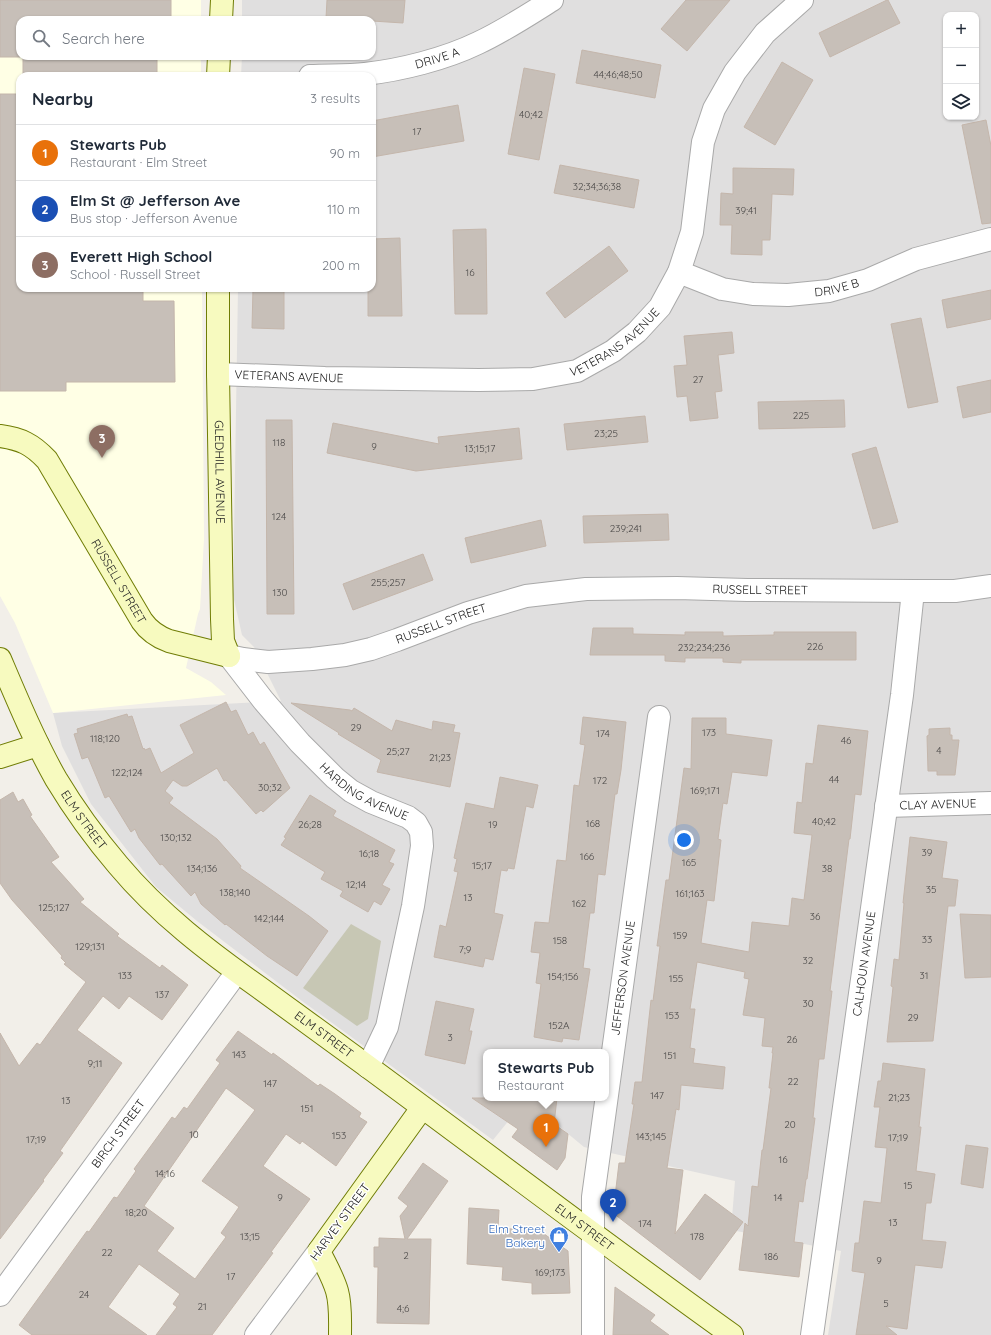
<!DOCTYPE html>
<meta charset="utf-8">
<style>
body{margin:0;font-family:Quicksand,sans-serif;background:#f2f2f3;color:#1f2937}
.controls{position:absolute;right:12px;top:12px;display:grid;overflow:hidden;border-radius:8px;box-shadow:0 1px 3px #0004}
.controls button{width:36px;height:36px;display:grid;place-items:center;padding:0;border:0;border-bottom:1px solid #e0e1e3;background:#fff;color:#1f2937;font:20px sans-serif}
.you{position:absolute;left:684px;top:840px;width:14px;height:14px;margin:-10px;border:3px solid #fff;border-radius:50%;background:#1a73e8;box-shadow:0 0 0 6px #1a73e833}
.badge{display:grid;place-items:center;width:26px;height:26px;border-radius:50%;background:#d40000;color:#fff;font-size:13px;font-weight:700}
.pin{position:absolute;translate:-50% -33px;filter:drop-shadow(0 1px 2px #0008)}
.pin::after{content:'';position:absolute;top:21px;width:14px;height:12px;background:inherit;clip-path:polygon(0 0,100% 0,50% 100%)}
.popup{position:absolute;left:483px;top:1049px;width:126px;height:52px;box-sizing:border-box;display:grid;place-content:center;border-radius:8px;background:#fff;filter:drop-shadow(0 1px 3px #0005);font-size:13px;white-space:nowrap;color:#747a83}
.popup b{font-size:15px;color:#1f2937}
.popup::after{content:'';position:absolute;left:50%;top:100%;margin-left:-8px;border:8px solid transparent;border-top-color:#fff}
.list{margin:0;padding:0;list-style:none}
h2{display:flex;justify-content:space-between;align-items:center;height:52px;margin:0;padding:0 16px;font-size:17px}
h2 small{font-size:13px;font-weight:400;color:#747a83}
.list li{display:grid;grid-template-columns:26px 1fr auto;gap:12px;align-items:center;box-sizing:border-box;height:56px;padding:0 16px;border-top:1px solid #e0e1e3}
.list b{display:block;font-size:15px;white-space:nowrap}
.list p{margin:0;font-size:13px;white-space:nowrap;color:#747a83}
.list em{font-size:13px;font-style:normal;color:#747a83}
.icon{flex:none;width:22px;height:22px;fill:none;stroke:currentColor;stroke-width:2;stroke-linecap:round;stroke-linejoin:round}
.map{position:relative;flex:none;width:991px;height:1335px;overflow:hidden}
.search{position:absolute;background:#fff;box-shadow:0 1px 3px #0004;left:16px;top:16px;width:360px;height:44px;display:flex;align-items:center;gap:10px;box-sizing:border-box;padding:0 14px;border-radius:12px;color:#747a83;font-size:15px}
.panel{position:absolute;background:#fff;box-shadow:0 1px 3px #0004;left:16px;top:72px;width:360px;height:220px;border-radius:12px}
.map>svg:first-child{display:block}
.residential{fill:#e0dfdf;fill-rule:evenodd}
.education{fill:#ffffe5}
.construction{fill:#c7c7b4}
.building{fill:#c7bfb8;stroke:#c4b6ab;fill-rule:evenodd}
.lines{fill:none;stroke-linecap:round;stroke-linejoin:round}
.street-casing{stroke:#a9a9a9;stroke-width:24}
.secondary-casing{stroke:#707d05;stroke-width:24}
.street{stroke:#fff;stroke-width:22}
.secondary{stroke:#f7fabf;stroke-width:22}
.labels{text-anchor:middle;stroke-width:3;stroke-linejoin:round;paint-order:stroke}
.number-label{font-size:10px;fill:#4b4948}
.street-label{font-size:12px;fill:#222;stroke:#fff}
.shop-label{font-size:12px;fill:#366cbe;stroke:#fff;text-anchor:end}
</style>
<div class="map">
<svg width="991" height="1335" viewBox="0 0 991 1335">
<rect width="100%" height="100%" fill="#f2efe9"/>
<path class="residential" d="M242 0H991V1335H828L841 1251 731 1230 735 1181 584 1147 526 1099 493 1140 302 1001 197 921 156 887 91 804 62 746 53 713 281 701 254 647 242 635 233 595 238 288H372V76H241L242 56H372V20H242ZM946 15H976V117H946ZM486 1052H606V1098H486Z"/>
<g class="education">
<rect x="171" y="0" width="30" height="20"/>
<polygon points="171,56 201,56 201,76 157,76 157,60 171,60"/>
<polygon points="0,57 23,57 23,76 20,76 20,94 0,94"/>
<polygon points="143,288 202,288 204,539 200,609 198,614 186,668 211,682 226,695 53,713 15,623 0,596 0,391 65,391 66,382 174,382 143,301"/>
</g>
<polygon class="construction" points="351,924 381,941 368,1019 357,1026 303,988"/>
<g class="building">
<polygon points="0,0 171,0 171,20 20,20 20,57 0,57"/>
<polygon points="327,0 405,0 403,23 326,18"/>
<polygon points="686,0 730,0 687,51 661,29"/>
<polygon points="887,0 888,0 900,23 830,57 819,33"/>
<polygon points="582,50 661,65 655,98 576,83"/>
<rect x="23" y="56" width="134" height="20"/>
<polygon points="782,62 813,80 775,145 744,127"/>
<polygon points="524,68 555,74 539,160 508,154"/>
<polygon points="0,94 20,94 20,288 143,288 143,301 174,301 175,382 66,382 66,391 0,391"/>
<polygon points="458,105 464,141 372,157 372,121"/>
<polygon points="986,120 991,146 991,223 982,224 962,125"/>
<polygon points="560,165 639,180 634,208 554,193"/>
<polygon points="733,168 794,169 793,195 772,194 770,240 762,240 762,255 731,254 732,225 720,225 721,193 733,194"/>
<polygon points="486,229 487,314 455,314 453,230"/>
<polygon points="400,238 402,316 368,316 368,288 372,288 372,239"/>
<polygon points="609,246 628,271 565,318 546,293"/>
<polygon points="253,288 284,288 284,329 252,328"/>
<polygon points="991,290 991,319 947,328 942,300"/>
<polygon points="921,318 938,402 908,408 891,324"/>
<polygon points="732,332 734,353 718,355 722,391 715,392 718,418 690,421 687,396 677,397 674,366 687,365 684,336"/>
<polygon points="991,380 991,412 963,418 957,387"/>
<polygon points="844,400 845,427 759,429 758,402"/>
<polygon points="645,416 648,442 567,450 564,424"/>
<polygon points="266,420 292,420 294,614 267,614"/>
<polygon points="333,423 439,444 438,437 519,428 522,459 416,471 327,453"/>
<polygon points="876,447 898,522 873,529 852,454"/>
<polygon points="668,514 669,540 584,543 583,516"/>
<polygon points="541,520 546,546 471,563 465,538"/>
<polygon points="423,554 433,580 353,610 343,584"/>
<polygon points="593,628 633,628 633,634 685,635 685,632 723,632 723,636 774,635 774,632 856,632 856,660 741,660 741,663 723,662 723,658 685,658 685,662 665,661 665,655 590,655"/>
<polygon points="226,702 231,712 236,710 248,735 253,732 260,745 264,742 290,788 263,812 261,810 256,814 226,780 224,781 217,768 187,786 182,786 173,780 165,791 173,798 169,803 217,839 241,866 240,868 309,916 328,931 297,976 267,956 226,924 225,925 201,904 195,892 191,896 162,864 160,865 139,838 135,829 131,832 109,796 105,798 88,757 82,759 74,734 78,733 77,729 127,714 128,717 132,716 143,749 144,748 145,750 150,748 161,773 194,753 180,725"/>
<polygon points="291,703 350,710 352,711 354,708 392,731 396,720 432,730 433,721 455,725 453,732 460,733 450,787 377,772 381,760 338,734 339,733"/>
<polygon points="583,717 626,722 621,770 617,794 615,794 605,875 598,874 594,913 590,913 583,968 590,969 579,1040 563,1038 562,1042 534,1037 541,984 536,983 540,953 531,952 535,922 549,923 557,860 566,861 574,785 579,786 585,745 580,744"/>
<polygon points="692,718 726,718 726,734 772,740 767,776 732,772 727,804 723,803 718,839 721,840 714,901 707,900 701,943 749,952 752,922 789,926 792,898 804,900 812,835 794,833 797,802 802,803 806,763 813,764 818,725 868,731 861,795 855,794 850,839 849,839 830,991 832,991 824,1059 819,1059 813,1118 815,1118 807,1179 806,1179 803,1202 799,1201 794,1242 803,1243 799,1277 739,1270 745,1223 748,1226 752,1186 758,1187 762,1150 763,1150 771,1088 769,1088 773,1053 772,1053 773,1047 762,1046 765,1018 743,1015 749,979 744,978 745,972 697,962 690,1009 695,1009 690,1048 695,1049 693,1063 725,1067 723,1089 681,1085 679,1110 676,1109 667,1168 683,1170 675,1234 705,1194 743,1222 700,1280 613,1213 619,1163 625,1163 634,1104 632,1104 635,1082 642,1082 651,1000 653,1001 660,946 657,946 666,880 669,880 684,768 691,769"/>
<polygon points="950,728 950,735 952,735 952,740 959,740 955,775 937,775 937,771 928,771 927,736 929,735 929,729"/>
<polygon points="500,777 538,785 533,808 526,806 514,869 508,868 507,871 501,870 494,913 503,915 493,960 485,958 483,967 434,957 440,925 446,927 458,872 454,871 457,859 454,858 466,803 494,809"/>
<polygon points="13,792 18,802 23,799 32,815 30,816 59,857 51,862 84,899 80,902 119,934 117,936 160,968 162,965 188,985 162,1020 129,996 119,1009 103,996 77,1030 122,1063 60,1151 63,1153 43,1180 44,1181 0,1239 0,1033 19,1066 37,1043 40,1045 86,982 64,964 66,963 61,958 62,956 12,900 0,883 0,800"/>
<polygon points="310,795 336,811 333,816 395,850 389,862 394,864 382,885 390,889 381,905 374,901 368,912 340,896 343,891 321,879 325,872 281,845 286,838 284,837"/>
<polygon points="910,837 947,842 942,878 958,880 955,906 948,906 933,1041 887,1042 893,987 891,986 894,959 899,960 904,903 903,903"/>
<polygon points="960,914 991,915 991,977 965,978"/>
<polygon points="436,1001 474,1009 469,1031 472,1031 465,1064 425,1055"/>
<path d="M238 1031 272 1055 273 1053 318 1086 320 1084 335 1094 361 1113 359 1117 367 1122 336 1166 302 1141 300 1144 286 1134 263 1166 310 1199 271 1252 273 1253 212 1335H156L177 1307 173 1304 180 1294 139 1264 108 1307 147 1335H32L19 1325 87 1231 89 1232 114 1197 117 1198 136 1171 134 1169 172 1117 175 1119 184 1107 187 1109 220 1063 216 1060ZM226 1088 255 1110 202 1181 239 1207 221 1233 226 1237 195 1279 157 1251 174 1228 144 1206Z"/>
<polygon points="883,1063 925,1069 919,1127 921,1127 916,1171 935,1174 931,1203 926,1203 922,1240 946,1242 942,1268 915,1265 907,1329 886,1326 897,1335 856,1335 865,1273 852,1271 855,1243 859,1243 864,1201 881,1203 887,1148 875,1147 880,1107 874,1107 878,1081 881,1081"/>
<polygon points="472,1098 557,1098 554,1124 568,1134 565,1158 557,1170 512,1137 518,1129"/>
<polygon points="966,1145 988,1148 983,1188 961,1184"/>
<polygon points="423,1163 448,1181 407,1239 431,1239 429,1324 377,1323 378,1267 374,1267 374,1247 379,1247 379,1238 405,1239 400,1216 408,1206 398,1198"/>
<polygon points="469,1208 499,1210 498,1228 540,1231 568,1251 570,1293 532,1294 532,1283 502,1280 503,1267 467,1264"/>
<polygon points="615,1287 655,1315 650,1321 669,1335 613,1335"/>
</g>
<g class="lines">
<defs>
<g id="street">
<path id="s1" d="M310 76C328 75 347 76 365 74 401 70 445 59 478 43 504 31 528 15 552 0"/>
<path id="s2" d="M679 272 722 289 753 294 788 295 829 291 868 280 916 259 991 239"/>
<path id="s3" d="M218 374 325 378 479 380 533 379 577 371 613 351 637 332 660 307 679 272 692 232 703 142 714 109 735 72 765 33 802 0"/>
<path id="s4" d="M229 656 243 659 268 662 312 659 345 655 371 649 397 640 468 613 526 596 586 589 677 588 747 590 913 591H955L991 586"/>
<path id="s5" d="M229 656 263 700 300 743 335 778 351 791 371 802 408 817 416 823 421 832 422 846 413 906 387 1027 368 1067"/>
<path id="s6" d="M886 806 991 803"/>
<path id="s7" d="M0 1295 237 972"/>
<polyline points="256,1335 319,1251"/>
<path id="s8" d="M593 1335V1197L659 717"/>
<path id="s9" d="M812 1335 902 695 913 591"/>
</g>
<g id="secondary">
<polyline points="221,20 222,0"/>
<polyline points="218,76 219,56"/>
<path id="s10" d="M218 288V374L222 619 223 641 229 656"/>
<path id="s11" d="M0 436C21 439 32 444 47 460L142 621C149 631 158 637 169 641L229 656"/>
<path id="s12" d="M0 659C17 699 34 740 56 779 74 809 95 838 118 865 159 914 209 952 260 988 296 1014 331 1040 367 1066 489 1156 609 1247 732 1335"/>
<polyline points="0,757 38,745"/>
<path d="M340 1335C340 1320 341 1305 337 1291 333 1277 325 1264 319 1251L422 1108"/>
</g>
</defs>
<use href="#street" class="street-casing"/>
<use href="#secondary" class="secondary-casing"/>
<use href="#street" class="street"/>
<use href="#secondary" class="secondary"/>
</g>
<defs>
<symbol id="shop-pin" viewBox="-11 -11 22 30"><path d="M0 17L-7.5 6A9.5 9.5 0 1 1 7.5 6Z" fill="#3f7fe0" stroke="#fff"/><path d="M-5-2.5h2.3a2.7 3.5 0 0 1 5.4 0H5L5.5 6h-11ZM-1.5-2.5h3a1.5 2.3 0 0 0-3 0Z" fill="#fff"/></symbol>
</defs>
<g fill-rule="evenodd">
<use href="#shop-pin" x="548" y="1225" width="22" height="30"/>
</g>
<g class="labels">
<g class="number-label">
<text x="618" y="78">44;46;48;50</text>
<text x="531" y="118">40;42</text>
<text x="417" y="135">17</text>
<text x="597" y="190">32;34;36;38</text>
<text x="746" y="214">39;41</text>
<text x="470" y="276">16</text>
<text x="698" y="383">27</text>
<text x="801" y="419">225</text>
<text x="606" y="437">23;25</text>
<text x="279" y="446">118</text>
<text x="374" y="450">9</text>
<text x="480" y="452">13;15;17</text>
<text x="279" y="520">124</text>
<text x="626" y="532">239;241</text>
<text x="388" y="586">255;257</text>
<text x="280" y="596">130</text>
<text x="815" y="650">226</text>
<text x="704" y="651">232;234;236</text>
<text x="356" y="731">29</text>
<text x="709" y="736">173</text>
<text x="603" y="737">174</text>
<text x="105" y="742">118;120</text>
<text x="846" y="744">46</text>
<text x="939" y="754">4</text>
<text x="398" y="755">25;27</text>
<text x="440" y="761">21;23</text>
<text x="127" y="776">122;124</text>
<text x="834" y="783">44</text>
<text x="600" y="784">172</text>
<text x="270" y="791">30;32</text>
<text x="705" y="794">169;171</text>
<text x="824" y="825">40;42</text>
<text x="593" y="827">168</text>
<text x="310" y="828">26;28</text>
<text x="493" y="828">19</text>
<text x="176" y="841">130;132</text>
<text x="927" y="856">39</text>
<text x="369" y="857">16;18</text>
<text x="587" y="860">166</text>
<text x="689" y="866">165</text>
<text x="482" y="869">15;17</text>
<text x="202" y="872">134;136</text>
<text x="827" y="872">38</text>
<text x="356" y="888">12;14</text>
<text x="931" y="893">35</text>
<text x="235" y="896">138;140</text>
<text x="690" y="897">161;163</text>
<text x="468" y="901">13</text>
<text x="579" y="907">162</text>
<text x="54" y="911">125;127</text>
<text x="815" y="920">36</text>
<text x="269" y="922">142;144</text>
<text x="680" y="939">159</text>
<text x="927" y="943">33</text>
<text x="560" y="944">158</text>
<text x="90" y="950">129;131</text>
<text x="465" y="953">7;9</text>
<text x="808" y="964">32</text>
<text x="125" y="979">133</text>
<text x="924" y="979">31</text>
<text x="563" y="980">154;156</text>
<text x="676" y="982">155</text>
<text x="162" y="998">137</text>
<text x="808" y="1007">30</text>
<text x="672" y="1019">153</text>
<text x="913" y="1021">29</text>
<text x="559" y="1029">152A</text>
<text x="450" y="1041">3</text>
<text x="792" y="1043">26</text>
<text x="239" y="1058">143</text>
<text x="670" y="1059">151</text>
<text x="95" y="1067">9;11</text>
<text x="793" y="1085">22</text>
<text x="270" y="1087">147</text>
<text x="657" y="1099">147</text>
<text x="899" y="1101">21;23</text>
<text x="66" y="1104">13</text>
<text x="307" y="1112">151</text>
<text x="790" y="1128">20</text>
<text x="194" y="1138">10</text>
<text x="339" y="1139">153</text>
<text x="651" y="1140">143;145</text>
<text x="898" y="1141">17;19</text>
<text x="36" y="1143">17;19</text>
<text x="783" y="1163">16</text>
<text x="165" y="1177">14;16</text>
<text x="908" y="1189">15</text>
<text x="280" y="1201">9</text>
<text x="778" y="1201">14</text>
<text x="136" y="1216">18;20</text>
<text x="893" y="1226">13</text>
<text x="645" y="1227">174</text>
<text x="250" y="1240">13;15</text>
<text x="697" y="1240">178</text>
<text x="107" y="1256">22</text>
<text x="406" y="1259">2</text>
<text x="771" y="1260">186</text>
<text x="879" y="1264">9</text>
<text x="550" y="1276">169;173</text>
<text x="231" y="1280">17</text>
<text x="84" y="1298">24</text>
<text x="886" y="1307">5</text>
<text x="202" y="1310">21</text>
<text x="403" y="1312">4;6</text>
</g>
<g class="street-label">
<text dy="4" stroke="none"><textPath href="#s1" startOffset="129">DRIVE A</textPath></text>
<text dy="4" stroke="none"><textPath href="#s2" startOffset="162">DRIVE B</textPath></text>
<text dy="4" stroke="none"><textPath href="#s3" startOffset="407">VETERANS AVENUE</textPath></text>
<text dy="4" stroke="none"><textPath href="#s3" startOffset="71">VETERANS AVENUE</textPath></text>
<text dy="4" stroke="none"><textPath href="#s10" startOffset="184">GLEDHILL AVENUE</textPath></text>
<text dy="4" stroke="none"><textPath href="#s11" startOffset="195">RUSSELL STREET</textPath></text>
<text dy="4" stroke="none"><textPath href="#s4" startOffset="542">RUSSELL STREET</textPath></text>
<text dy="4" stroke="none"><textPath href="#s4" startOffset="218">RUSSELL STREET</textPath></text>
<text dy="4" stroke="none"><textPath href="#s5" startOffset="194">HARDING AVENUE</textPath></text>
<text dy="4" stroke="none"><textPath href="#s6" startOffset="52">CLAY AVENUE</textPath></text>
<text dy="4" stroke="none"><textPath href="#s12" startOffset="182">ELM STREET</textPath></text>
<text dy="4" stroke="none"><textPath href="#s9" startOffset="375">CALHOUN AVENUE</textPath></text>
<text dy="4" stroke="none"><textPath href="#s8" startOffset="359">JEFFERSON AVENUE</textPath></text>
<text dy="4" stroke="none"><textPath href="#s12" startOffset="506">ELM STREET</textPath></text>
<text dy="4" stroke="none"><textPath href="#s7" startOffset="200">BIRCH STREET</textPath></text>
<text transform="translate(340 1222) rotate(-54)" y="4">HARVEY STREET</text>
<text dy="4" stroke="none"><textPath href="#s12" startOffset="830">ELM STREET</textPath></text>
</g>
<g class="shop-label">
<text x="545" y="1233">Elm Street<tspan x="545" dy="14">Bakery</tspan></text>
</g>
</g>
</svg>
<div class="controls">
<button>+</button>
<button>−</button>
<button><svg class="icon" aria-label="layers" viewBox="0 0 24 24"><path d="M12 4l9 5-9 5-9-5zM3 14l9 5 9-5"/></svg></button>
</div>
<div class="you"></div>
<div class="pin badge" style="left:546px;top:1147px;background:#e8710a">1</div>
<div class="popup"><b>Stewarts Pub</b>Restaurant</div>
<div class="pin badge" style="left:613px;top:1222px;background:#1a4fb4">2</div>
<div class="pin badge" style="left:102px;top:458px;background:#8d6e63">3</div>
<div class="search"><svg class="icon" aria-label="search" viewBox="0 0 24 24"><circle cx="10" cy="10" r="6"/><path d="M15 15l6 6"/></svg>Search here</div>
<section class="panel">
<h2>Nearby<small>3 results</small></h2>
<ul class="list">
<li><span class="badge" style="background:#e8710a">1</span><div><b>Stewarts Pub</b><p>Restaurant · Elm Street</p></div><em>90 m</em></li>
<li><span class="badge" style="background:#1a4fb4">2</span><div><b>Elm St @ Jefferson Ave</b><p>Bus stop · Jefferson Avenue</p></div><em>110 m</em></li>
<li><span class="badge" style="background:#8d6e63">3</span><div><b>Everett High School</b><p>School · Russell Street</p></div><em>200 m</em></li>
</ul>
</section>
</div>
